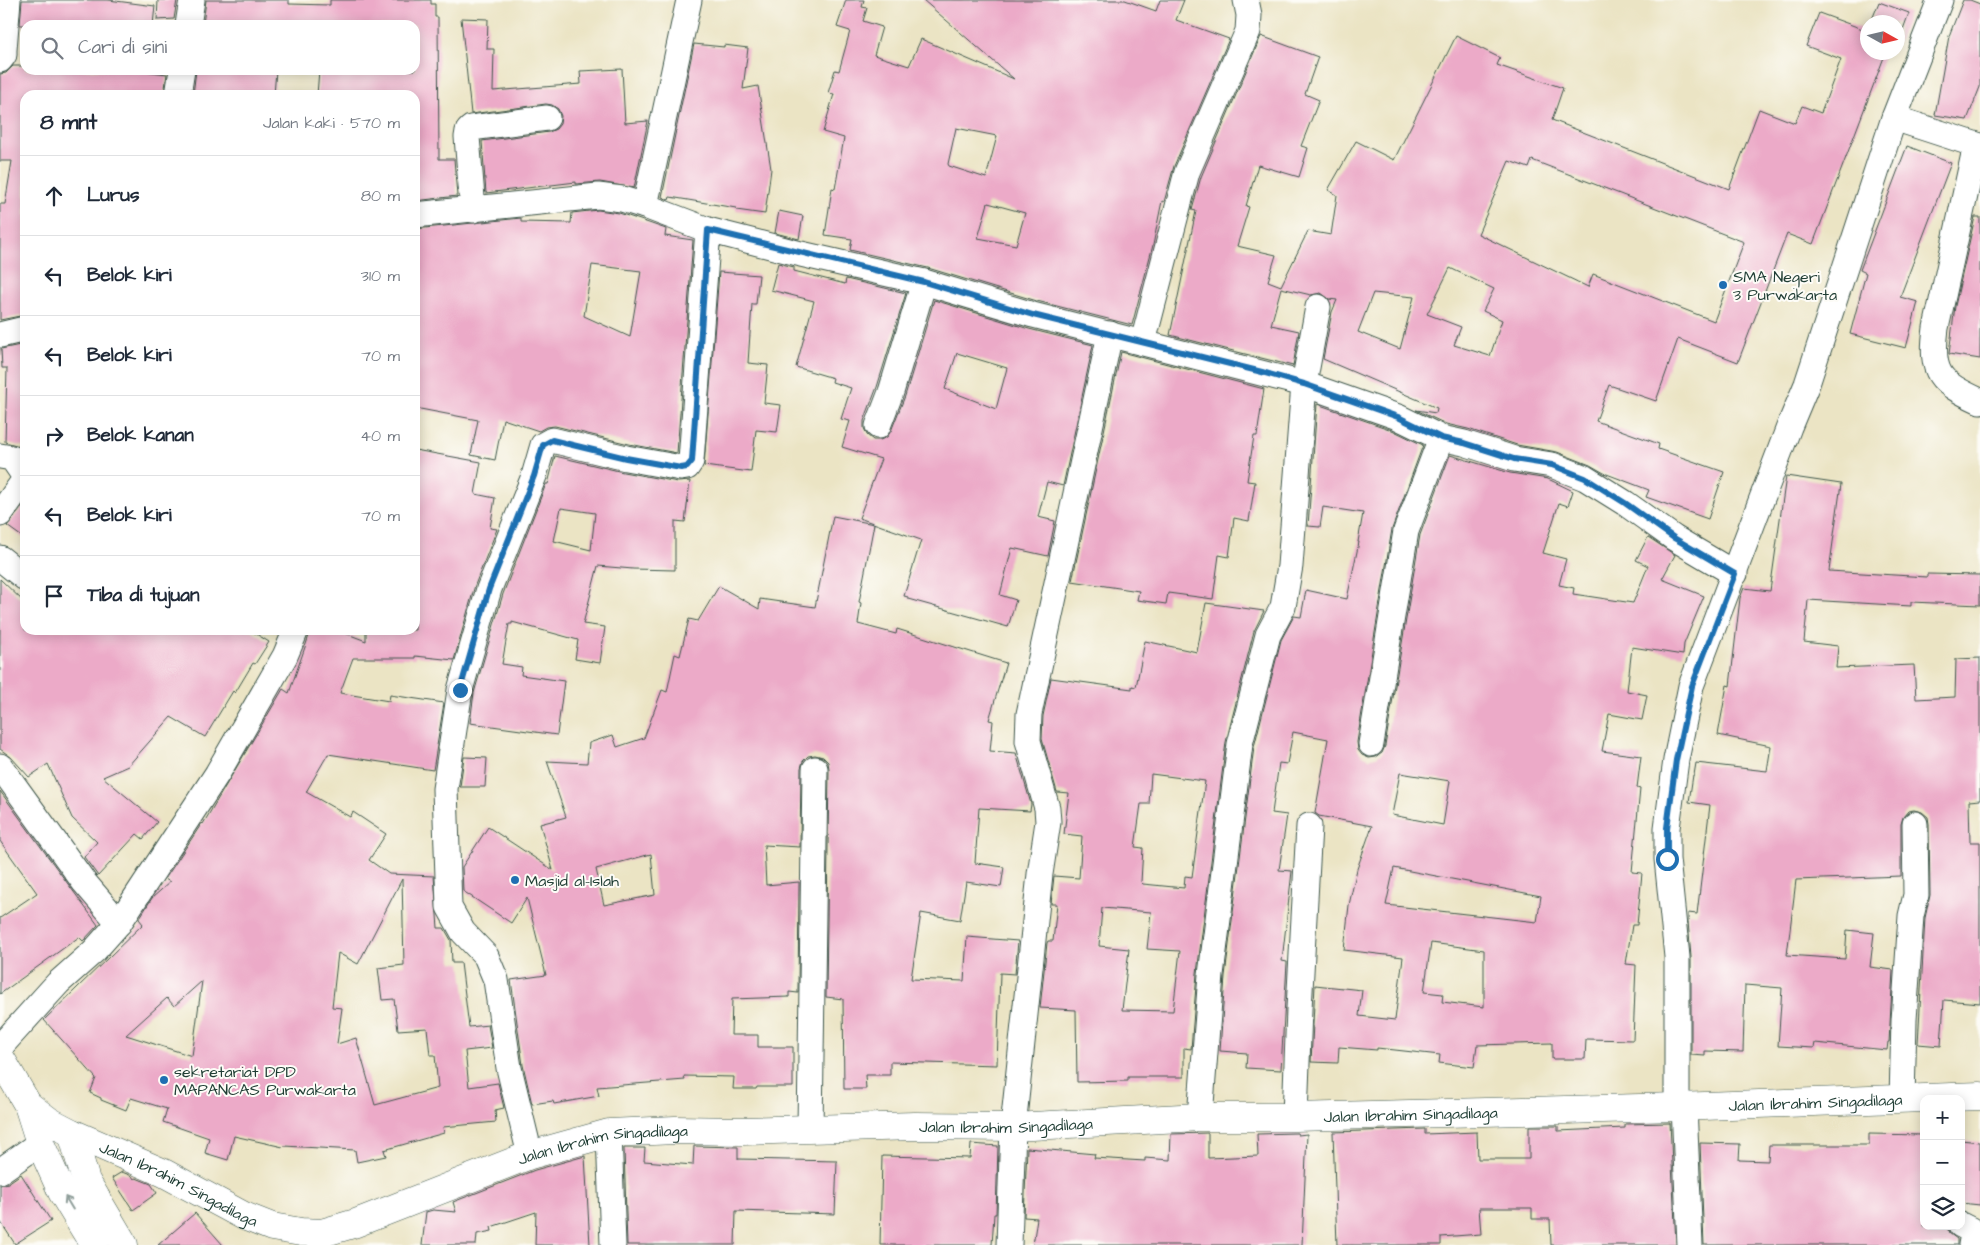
<!DOCTYPE html>
<html lang="id">
<meta charset="utf-8">
<style>
body{margin:0;font-family:"Architects Daughter",sans-serif;background:#f6f6f7;color:#1f2937}
.controls{position:absolute;right:15px;bottom:15px;display:grid;overflow:hidden;border-radius:10px;box-shadow:0 2px 12px #0003}
.controls button{width:45px;height:45px;display:grid;place-items:center;padding:0;border:0;border-bottom:1px solid #e0e1e3;background:#fff;color:#1f2937;font:25px sans-serif}
.compass{position:absolute;left:1860px;top:15px;width:45px;height:45px;border-radius:50%;background:#fff;box-shadow:0 2px 12px #0003;rotate:98deg}
.stop{position:absolute;width:15px;height:15px;margin:-11px;border:4px solid #1f6fb2;border-radius:50%;background:#fff}
.stop.end{background:#1f6fb2;border-color:#fff;box-shadow:0 1px 5px #0008}
.list{margin:0;padding:0;list-style:none}
h2{display:flex;justify-content:space-between;align-items:center;height:65px;margin:0;padding:0 20px;font-size:21px}
h2 small{font-size:16px;font-weight:400;color:#747a83}
.list li{display:grid;grid-template-columns:32px 1fr auto;gap:15px;align-items:center;box-sizing:border-box;height:80px;padding:0 20px;border-top:1px solid #e0e1e3}
.list b{display:block;font-size:19px;white-space:nowrap}
.list em{font-size:16px;font-style:normal;color:#747a83}
.icon{flex:none;width:28px;height:28px;fill:none;stroke:currentColor;stroke-width:2;stroke-linecap:round;stroke-linejoin:round}
.map{position:relative;flex:none;width:1980px;height:1245px;overflow:hidden}
.search{position:absolute;background:#fff;box-shadow:0 2px 12px #0003;left:20px;top:20px;width:400px;height:55px;display:flex;align-items:center;gap:12px;box-sizing:border-box;padding:0 18px;border-radius:15px;color:#747a83;font-size:19px}
.panel{position:absolute;background:#fff;box-shadow:0 2px 12px #0003;left:20px;top:90px;width:400px;height:545px;border-radius:15px}
.map>svg:first-child{display:block}
.building{fill:#ecaac8;fill-rule:evenodd}
.lines{fill:none;stroke-linecap:round;stroke-linejoin:round}
.minor-casing{stroke:#3e564a;stroke-width:27}
.major-casing{stroke:#3e564a;stroke-width:29}
.highway-casing{stroke:#3e564a;stroke-width:29}
.minor{stroke:#fff;stroke-width:25}
.major{stroke:#fff;stroke-width:28}
.highway{stroke:#fff;stroke-width:28}
.oneway{stroke:#8f9e9a}
.route{stroke:#1f6fb2;stroke-width:6}
.poi-dot{fill:#1f6fb2;stroke:#fdfcf7;stroke-width:2}
.labels{text-anchor:middle;stroke-width:4;stroke-linejoin:round;paint-order:stroke}
.poi-label{font-size:16px;fill:#1f3d34;stroke:#fdfcf7;text-anchor:start}
.street-label{font-size:16px;fill:#1f3d34;stroke:#fdfcf7}
</style>
<div class="map">
<svg width="1980" height="1245" viewBox="0 0 1980 1245">
<rect width="100%" height="100%" fill="#fdfcf7"/>
<filter id="ink" filterUnits="userSpaceOnUse"><feTurbulence type="fractalNoise" baseFrequency=".02" numOctaves="2"/><feDisplacementMap in="SourceGraphic" scale="10" xChannelSelector="R" yChannelSelector="G"/><feConvolveMatrix kernelMatrix="1 2 1 2 8 2 1 2 1" color-interpolation-filters="sRGB"/></filter>
<filter id="wash" filterUnits="userSpaceOnUse"><feTurbulence type="fractalNoise" baseFrequency=".0096" numOctaves="4" result="noise"/><feDisplacementMap in="SourceGraphic" scale="20" xChannelSelector="R" yChannelSelector="G"/><feGaussianBlur stdDeviation="1.12" result="paint"/><feColorMatrix in="noise" values="0 0 0 0 0 0 0 0 0 0 0 0 0 0 0 0 0 1.4 0 .05"/><feComposite in="paint" operator="in"/></filter>
<g filter="url(#wash)">
<rect width="100%" height="100%" fill="#ebe4c4"/>
<g id="blocks">
<g class="building">
<polygon points="22,0 108,0 155,6 153,25 88,25 57,21 57,25 20,25"/>
<polygon points="158,0 177,0 174,19 157,20"/>
<polygon points="206,0 289,0 289,4 330,5 330,0 431,0 431,4 435,4 435,17 438,17 439,159 454,159 457,196 415,201 415,95 317,95 319,70 415,70 415,25 203,25"/>
<path d="M846 0H864L862 7 867 8 863 21 882 27 874 55 909 66 921 39 1014 79 923 0H1125L1156 11 1160 0H1184L1176 20 1229 39 1174 166 1164 202 1162 201 1153 245 1132 325 1037 301 928 268 850 250 852 239 825 235 832 188 835 189 844 138 823 132 834 94 828 93 835 70 839 71 850 31 837 27ZM956 128 997 136 986 178 949 166 948 164ZM988 203 1025 213 1016 245 978 238Z"/>
<polygon points="1963,0 1970,0 1980,4 1980,87 1967,120 1935,115 1949,36"/>
<polygon points="1879,2 1909,13 1898,43 1898,22 1871,22"/>
<path d="M1819 13 1868 31V52H1886L1813 244 1787 234 1738 362 1678 339 1656 401 1609 385 1596 421 1659 444 1658 449 1724 472 1708 519 1646 497 1649 490 1604 473 1590 465 1557 452 1517 445 1468 429 1446 424 1416 410 1436 413 1437 408 1323 359 1332 312 1337 300 1329 299 1321 293 1311 295 1281 288 1271 325 1299 331 1293 366 1170 335 1196 211 1192 210 1201 177 1261 36 1318 57 1305 94 1319 100 1301 146 1308 148 1299 177 1258 165 1246 206 1249 207 1237 246 1276 255 1268 281 1281 286 1308 231 1331 235 1337 195 1328 190 1356 141 1394 160 1456 36 1500 58 1497 65 1563 88 1552 120 1729 189 1759 109 1795 123 1802 106 1821 113 1841 59 1806 46ZM1532 160 1744 242 1714 321 1593 274 1588 287 1478 234 1509 161 1529 168ZM1450 268 1494 289 1483 311 1502 320 1490 356 1454 345 1461 327 1427 314ZM1373 293 1414 297 1400 349 1358 332Z"/>
<polygon points="461,18 488,19 487,49 494,49 493,91 581,84 580,71 622,69 625,123 648,121 634,188 600,182 576,184 576,182 486,193 482,141 549,132 556,129 560,124 561,116 558,109 552,105 546,104 471,114"/>
<polygon points="694,44 724,47 724,45 748,48 743,89 758,86 771,169 765,214 736,210 736,208 670,197 669,200 662,197"/>
<polygon points="13,66 25,66 25,70 136,70 167,74 164,95 25,95 25,315 0,320 0,204 5,204 12,161 0,161 0,74 6,73"/>
<polygon points="196,70 276,70 274,95 193,95"/>
<polygon points="1907,146 1951,163 1900,297 1918,302 1906,348 1850,334 1866,273 1860,270"/>
<path d="M598 210 619 213 640 220 666 229 665 236 693 240 677 453 629 444 555 426 546 427 539 431 503 419 495 460 471 455 478 420 415 408V229L521 218V222L571 223 572 213ZM592 265 641 271 630 337 584 316Z"/>
<polygon points="779,211 803,216 799,239 775,233"/>
<polygon points="1975,217 1980,217 1980,359 1949,354 1955,306"/>
<path d="M778 263 794 267V271L845 284 846 279 906 293 877 387 864 421V428L867 435 873 440H880L887 437 891 431 905 396 934 300 1029 329 1093 345 1063 486 1047 482 1038 517 1055 521 1048 556 1012 548 1000 595 1016 600 1008 627 908 599V597L904 596 921 540 859 518 881 459 842 447 850 421 841 419 851 388 832 382 833 378 796 367 814 301 771 290ZM957 353 1007 368 996 409 945 389Z"/>
<polygon points="719,272 759,275 756,304 752,304 748,363 768,365 764,403 781,405 777,432 756,430 751,472 704,466"/>
<polygon points="25,344 25,446 20,446 5,442 7,368 2,368 1,349"/>
<polygon points="1121,352 1264,389 1257,436 1254,436 1247,481 1255,482 1249,521 1234,518 1229,557 1219,555 1213,599 1168,593 1166,604 1137,600 1139,591 1072,581"/>
<path d="M1317 404 1392 430 1423 445 1392 529 1357 742 1358 750 1362 755 1369 758 1376 757 1382 753 1385 746 1420 535 1450 455 1510 473 1548 479 1573 491 1568 506 1559 503 1543 553 1566 559 1559 585 1574 588 1573 594 1633 603 1648 566 1636 560 1648 537 1675 555 1662 579 1704 596 1684 644 1683 655 1632 647 1627 691 1647 695 1642 720 1609 714 1602 751 1641 756 1637 788 1640 789 1632 872 1642 873 1637 925H1632L1626 964 1636 965 1633 1040 1586 1039 1585 1059H1552V1043L1477 1045 1474 1067 1439 1063 1440 1055 1377 1048V1050L1339 1047 1338 1063 1311 1062 1315 985 1362 990 1359 1016 1395 1020 1403 957 1344 950 1349 905 1357 869 1372 826 1319 816 1315 813 1328 739 1293 732 1287 764 1279 763 1272 813 1287 815 1279 870 1292 871 1282 961 1287 962 1281 1070 1246 1068 1247 1053 1220 1051 1225 976 1254 747 1281 640 1294 616 1301 617 1306 590 1347 599 1359 542H1358L1363 513 1323 507 1320 527 1308 526ZM1400 773 1450 781 1443 825 1392 815ZM1394 868 1541 896 1537 922 1386 905ZM1431 943 1484 950V1007L1442 1002 1443 994 1424 992Z"/>
<path d="M415 450 481 462 475 494 495 498 490 528 497 529 475 585 454 660 415 656V658H353L340 693 389 701 390 695 444 703 433 770 328 754 306 792 350 817 353 812 386 834 369 860 389 874 434 876 438 928H444L451 940 452 963H461L469 1027 488 1025 492 1048 465 1051 469 1087 498 1083 504 1108 495 1110 496 1122 443 1127 444 1133 384 1150 386 1156 357 1162 355 1150 284 1146 283 1147 234 1136 228 1160 205 1153 209 1138 163 1122 167 1109 131 1098 126 1110 101 1100V1098L90 1093 96 1078 44 1020 143 924 139 919 152 898 170 882 165 879 202 823 203 824 283 689 289 693 311 630H337L366 641V630H415ZM402 879 404 965 378 968 382 1000 394 999 398 1030 427 1028 430 1055H435L438 1088 375 1105 356 1038 337 1044 342 1008 332 1007 338 953 358 964ZM202 981 192 1056 126 1035 167 998 174 1006Z"/>
<path d="M555 456 623 472 678 482 690 481 685 522 675 521V570L633 569 598 566 583 624 605 627 600 663 575 659 578 640 512 622V624H509L502 664 522 667 521 675 564 681 557 735 470 723 474 693 503 594 546 484H548ZM561 508 595 513 591 550 554 541Z"/>
<polygon points="1786,476 1841,484 1829,571 1927,577 1927,574 1980,575 1980,605 1911,602 1911,606 1808,600 1804,642 1838,646 1836,668 1914,665 1916,699 1955,697 1956,659 1980,658 1980,800 1969,801 1970,842 1980,842 1980,1003 1944,1000 1941,1046 1918,1044 1925,918 1930,895 1929,824 1928,817 1922,812 1914,810 1908,811 1903,817 1901,824 1901,876 1796,880 1787,955 1845,959 1847,930 1874,933 1870,967 1893,970 1889,1042 1888,1042 1887,1050 1815,1043 1814,1048 1778,1046 1782,988 1745,985 1743,1052 1705,1051 1705,1056 1691,1055 1691,957 1688,921 1688,913 1697,914 1710,805 1689,802 1693,775 1694,775 1696,763 1767,771 1771,746 1718,735 1727,685 1730,686 1740,598 1744,588 1770,591"/>
<polygon points="25,504 25,539 7,526"/>
<path d="M833 516 874 524 859 602 861 603 858 624 896 634 897 629 1006 663 989 720 993 721 990 751 1016 753 1031 804 1030 811 979 808 975 863 1004 867 1001 887 966 882 960 920 921 913 911 979 964 981 967 937 1018 941 1015 974 1000 973 997 1065 890 1062V1075H865L866 1089H844L843 999 826 997 829 769 828 762 823 757 815 755 808 756 803 761 801 768 800 847 764 845 766 885 799 882 798 993 789 992V997L732 999 731 1035H758V1047H793V1087H757L756 1089H733L734 1077 684 1076 685 1080 597 1087 599 1096 554 1104 553 1101 532 1104 523 1065 511 980 546 975 527 898 511 923 463 891 462 867 488 827 553 870 540 824 566 817 547 761 587 763 589 743 613 735 617 747 644 738 662 690 667 692 675 654 680 656 689 619 698 621 719 586 759 609 760 599 815 607ZM651 854 655 895 604 905 596 869Z"/>
<polygon points="0,579 25,603 25,630 250,630 269,642 255,664 253,663 235,693 233,691 205,737 171,717 128,766 103,777 157,822 143,839 137,834 98,876 84,857 97,842 72,818 48,764 29,777 11,757 0,749"/>
<path d="M1206 603 1264 611 1254 631 1226 742 1197 973 1191 1049 1184 1048V1077H1128V1081L1077 1082 1076 1010 1040 1008 1047 943 1048 941H1053L1057 904H1051L1054 876 1079 878 1082 836 1064 834 1069 793 1057 792 1042 739 1043 716 1051 678 1132 689V686L1136 687 1145 641 1197 652ZM1151 774 1205 781 1192 877 1185 876 1184 888 1143 884 1141 882 1143 848 1135 847 1141 804H1149ZM1102 908 1151 912 1147 949 1180 951 1173 1011 1122 1010 1129 949 1099 946Z"/>
<polygon points="464,757 487,758 485,787 460,787"/>
<polygon points="0,791 98,925 83,941 79,937 0,994 0,918 37,893 0,841"/>
<polygon points="1670,1123 1676,1245 1551,1245 1550,1219 1532,1219 1532,1208 1479,1208 1481,1234 1441,1237 1441,1245 1337,1245 1333,1132 1425,1129 1425,1134 1477,1132 1478,1159 1529,1159 1529,1126 1558,1126 1558,1131 1625,1128 1625,1124"/>
<polygon points="1208,1133 1208,1158 1258,1156 1257,1134 1297,1133 1298,1135 1307,1134 1302,1245 1033,1245 1037,1218 1024,1217 1027,1148 1095,1154 1094,1158 1145,1161 1145,1158 1170,1160 1171,1134"/>
<polygon points="1869,1134 1924,1135 1924,1226 1947,1226 1949,1233 1957,1239 1957,1245 1704,1245 1700,1143 1740,1144 1739,1160 1768,1161 1769,1145 1869,1145"/>
<polygon points="1961,1140 1980,1142 1980,1205 1961,1203"/>
<polygon points="971,1144 998,1146 996,1214 994,1214 992,1245 880,1245 882,1156 970,1158"/>
<polygon points="694,1146 738,1147 738,1159 837,1161 835,1214 736,1211 735,1245 627,1245 624,1148 645,1148 644,1161 693,1165"/>
<polygon points="585,1156 590,1245 535,1245 536,1212 491,1227 492,1231 477,1234 476,1245 422,1245 426,1212 433,1210 456,1212 453,1202 535,1170"/>
<polygon points="122,1172 132,1176 134,1179 136,1178 151,1184 157,1193 133,1210 112,1178"/>
<polygon points="21,1174 51,1221 15,1244 0,1221 0,1185 8,1183"/>
<polygon points="195,1213 223,1245 158,1245"/>
</g>
</g>
</g>
<g filter="url(#ink)">
<use href="#blocks" fill-opacity="0" stroke="#3e564a" stroke-width="1"/>
<g class="lines">
<defs>
<g id="minor">
<polyline points="188,25 192,0"/>
<polyline points="0,60 4,55 4,50 8,0"/>
<polyline points="178,95 182,70"/>
<polyline points="1894,118 1980,146"/>
<path d="M1976 145 1936 328C1930 374 1939 382 1980 401"/>
<polyline points="645,206 689,0"/>
<polyline points="473,210 467,137 468,131 471,128 547,118"/>
<polyline points="415,215 598,196 622,199 645,206 708,230 801,254 924,282 1033,315 1304,384 1398,417 1441,438 1464,443 1514,459 1552,465 1585,478 1625,503 1674,538 1735,574"/>
<polyline points="0,335 25,329"/>
<polyline points="1143,342 1187,172 1248,31 1249,15 1246,0"/>
<polyline points="878,426 891,392 924,282"/>
<polyline points="0,456 12,458 25,477"/>
<polyline points="0,514 25,479"/>
<polyline points="0,558 25,578"/>
<polyline points="1371,744 1406,531 1441,438"/>
<polyline points="0,766 84,882 119,923"/>
<polyline points="0,1047 58,983 94,951 119,923 217,774 285,656 296,630"/>
<polyline points="1902,1099 1904,1020 1911,916 1916,895 1915,824"/>
<polyline points="1684,1106 1690,1245"/>
<polyline points="1677,1107 1677,957 1667,859 1667,828 1676,760 1691,686 1789,427 1807,384 1894,118 1940,0"/>
<polyline points="1200,1117 1211,975 1240,744 1268,635 1283,607 1290,566 1304,384 1318,307"/>
<polyline points="1295,1117 1299,1009 1309,826"/>
<polyline points="810,1129 815,769"/>
<polyline points="609,1133 613,1245"/>
<polyline points="530,1155 509,1068 496,980 486,956 463,932 449,907 445,789 460,690 489,589 534,476 543,445 552,440 626,458 681,468 687,467 691,461 708,230"/>
<polyline points="0,1171 40,1143"/>
<polyline points="1961,1225 1971,1230 1973,1234 1971,1245"/>
<polyline points="1009,1245 1013,1127 1040,874 1048,822 1047,808 1028,741 1029,714 1110,334"/>
</g>
<g id="major">
<polyline points="28,1105 40,1143 62,1192 94,1245"/>
<polyline points="72,1133 86,1181 124,1245"/>
</g>
<g id="highway">
<path id="s1" d="M0 1057 28 1105 49 1121 72 1133 164 1173 244 1216 272 1227 301 1232 322 1233 356 1223 530 1155 609 1133 675 1130 742 1131 915 1126 1013 1127 1200 1117H1295L1677 1107 1980 1096"/>
</g>
</defs>
<use href="#minor" class="minor-casing"/>
<use href="#major" class="major-casing"/>
<use href="#highway" class="highway-casing"/>
<use href="#minor" class="minor"/>
<use href="#major" class="major"/>
<use href="#highway" class="highway"/>
</g>
<defs><path id="oneway-shaft" d="M-6 0H5M1.5-3L5.5 0L1.5 3" fill="none" stroke-width="1.6" stroke-linecap="round" stroke-linejoin="round" transform="scale(1.25)"/></defs>
<use class="oneway" href="#oneway-shaft" transform="translate(69 1203) rotate(-121)"/>
</g>
<g class="lines" filter="url(#ink)">
<polyline class="route" points="460,690 489,589 534,476 543,445 552,440 626,458 681,468 687,467 692,461 708,230 924,282 1033,315 1262,372 1304,384 1398,417 1441,438 1464,443 1514,459 1552,465 1585,478 1625,503 1674,538 1735,574 1692,686 1676,760 1667,828 1667,859"/>
</g>
<g class="poi-dot">
<circle cx="1723" cy="285" r="5"/>
<circle cx="515" cy="880" r="5"/>
<circle cx="164" cy="1080" r="5"/>
</g>
<g class="labels">
<g class="poi-label">
<text x="1733" y="282">SMA Negeri<tspan x="1733" dy="18">3 Purwakarta</tspan></text>
<text x="525" y="886">Masjid al-Islah</text>
<text x="174" y="1077">sekretariat DPD<tspan x="174" dy="18">MAPANCAS Purwakarta</tspan></text>
</g>
<g class="street-label">
<text dy="6" stroke="none"><textPath href="#s1" startOffset="1891">Jalan Ibrahim Singadilaga</textPath></text>
<text dy="6" stroke="none"><textPath href="#s1" startOffset="1486">Jalan Ibrahim Singadilaga</textPath></text>
<text dy="6" stroke="none"><textPath href="#s1" startOffset="1081">Jalan Ibrahim Singadilaga</textPath></text>
<text dy="6" stroke="none"><textPath href="#s1" startOffset="676">Jalan Ibrahim Singadilaga</textPath></text>
<text dy="6" stroke="none"><textPath href="#s1" startOffset="226">Jalan Ibrahim Singadilaga</textPath></text>
</g>
</g>
</svg>
<div class="controls">
<button>+</button>
<button>−</button>
<button><svg class="icon" aria-label="layers" viewBox="0 0 24 24"><path d="M12 4l9 5-9 5-9-5zM3 14l9 5 9-5"/></svg></button>
</div>
<svg class="compass" viewBox="-18 -18 36 36"><path d="M0-13l5 13h-10z" fill="#e53935"/><path d="M0 13l5-13h-10z" fill="#747a83"/></svg>
<div class="stop" style="left:1667px;top:859px"></div>
<div class="stop end" style="left:460px;top:690px"></div>
<div class="search"><svg class="icon" aria-label="search" viewBox="0 0 24 24"><circle cx="10" cy="10" r="6"/><path d="M15 15l6 6"/></svg>Cari di sini</div>
<section class="panel">
<h2>8 mnt<small>Jalan kaki · 570 m</small></h2>
<ul class="list">
<li><svg class="icon" aria-label="ahead" viewBox="0 0 24 24"><path d="M12 20V5M6 11l6-6 6 6"/></svg><div><b>Lurus</b></div><em>80 m</em></li>
<li><svg class="icon" aria-label="left" viewBox="0 0 24 24"><path d="M17 20v-9H6M10 6l-5 5 5 5"/></svg><div><b>Belok kiri</b></div><em>310 m</em></li>
<li><svg class="icon" aria-label="left" viewBox="0 0 24 24"><path d="M17 20v-9H6M10 6l-5 5 5 5"/></svg><div><b>Belok kiri</b></div><em>70 m</em></li>
<li><svg class="icon" aria-label="right" viewBox="0 0 24 24"><path d="M7 20v-9h11M14 6l5 5-5 5"/></svg><div><b>Belok kanan</b></div><em>40 m</em></li>
<li><svg class="icon" aria-label="left" viewBox="0 0 24 24"><path d="M17 20v-9H6M10 6l-5 5 5 5"/></svg><div><b>Belok kiri</b></div><em>70 m</em></li>
<li><svg class="icon" aria-label="arrive" viewBox="0 0 24 24"><path d="M6 21V4h12l-3 4 3 4H6"/></svg><div><b>Tiba di tujuan</b></div></li>
</ul>
</section>
</div>
